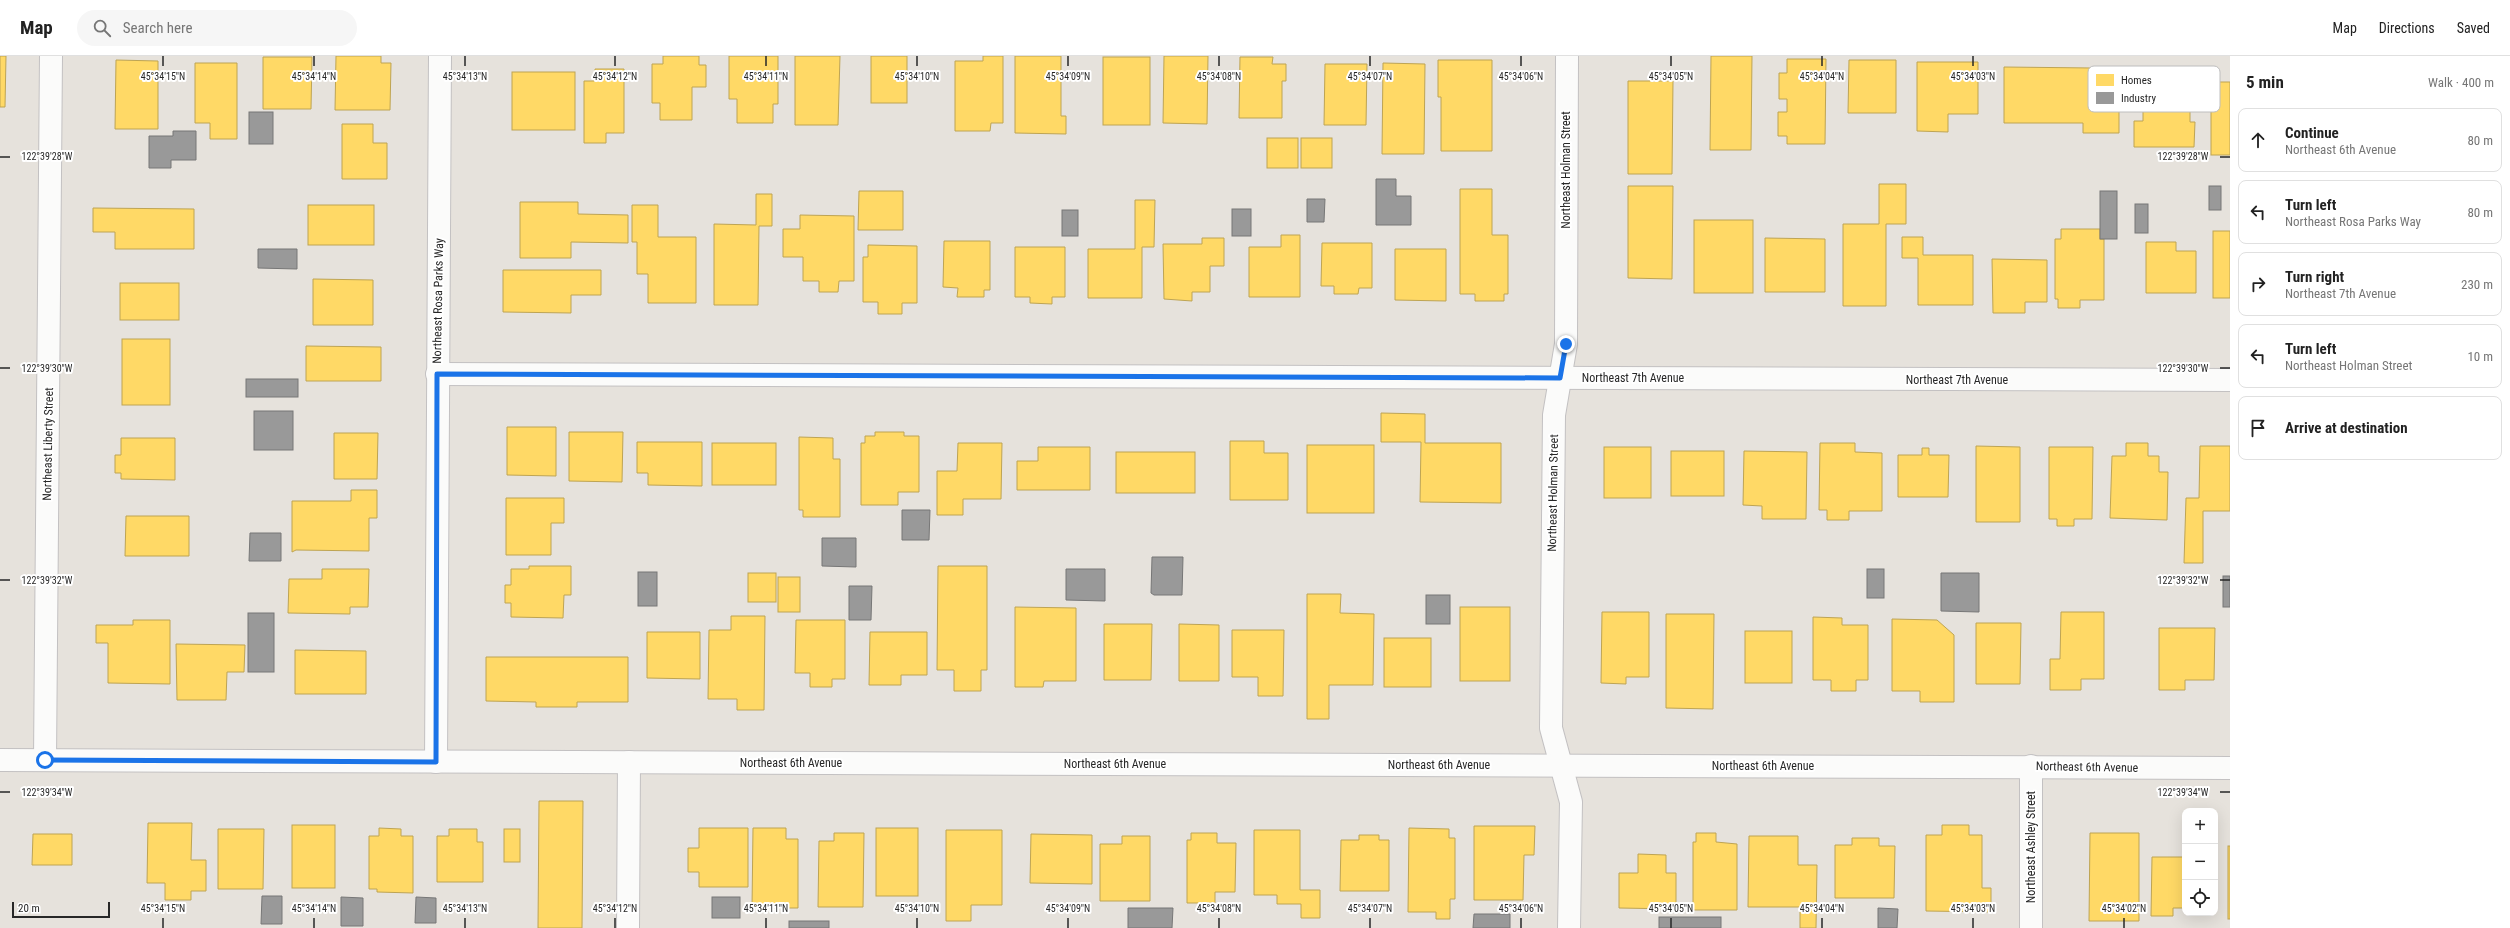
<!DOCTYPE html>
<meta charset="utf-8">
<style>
body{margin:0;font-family:"Roboto Condensed",sans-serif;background:#f6f6f6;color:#222}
.controls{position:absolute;right:12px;bottom:12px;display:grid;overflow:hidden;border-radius:8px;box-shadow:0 4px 16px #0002}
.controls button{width:36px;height:36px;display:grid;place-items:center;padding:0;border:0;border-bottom:1px solid #e0e0e0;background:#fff;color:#222;font:20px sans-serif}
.scale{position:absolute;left:12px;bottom:10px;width:98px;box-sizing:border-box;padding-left:4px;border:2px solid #272727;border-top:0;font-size:11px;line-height:14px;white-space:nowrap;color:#272727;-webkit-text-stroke:3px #fff;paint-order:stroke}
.stop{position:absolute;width:12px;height:12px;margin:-9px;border:3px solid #1a73e8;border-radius:50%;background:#fff}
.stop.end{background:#1a73e8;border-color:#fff;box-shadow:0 1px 4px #0008}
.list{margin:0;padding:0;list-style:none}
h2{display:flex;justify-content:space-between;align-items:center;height:52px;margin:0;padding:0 16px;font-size:17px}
h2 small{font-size:13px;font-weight:400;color:#767676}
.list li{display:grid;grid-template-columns:26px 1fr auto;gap:12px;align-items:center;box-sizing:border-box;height:64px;margin:0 8px 8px;padding:0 8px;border:1px solid #e0e0e0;border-radius:8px}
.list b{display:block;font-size:15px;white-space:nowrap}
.list p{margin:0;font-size:13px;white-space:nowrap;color:#767676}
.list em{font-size:13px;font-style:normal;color:#767676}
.icon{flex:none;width:22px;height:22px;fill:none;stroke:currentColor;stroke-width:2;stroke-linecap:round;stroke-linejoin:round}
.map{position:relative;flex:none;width:2230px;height:872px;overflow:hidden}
header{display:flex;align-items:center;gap:24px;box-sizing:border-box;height:56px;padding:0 20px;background:#fff;border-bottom:1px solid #e0e0e0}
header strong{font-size:19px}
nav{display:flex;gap:22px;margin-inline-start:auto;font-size:14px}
.search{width:280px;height:36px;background:#f6f6f6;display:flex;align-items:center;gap:10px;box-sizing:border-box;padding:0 14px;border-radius:22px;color:#767676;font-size:15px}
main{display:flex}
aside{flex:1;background:#fff}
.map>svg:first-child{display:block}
.homes{fill:#ffd966;stroke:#bea453}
.industry{fill:#999;stroke:#777}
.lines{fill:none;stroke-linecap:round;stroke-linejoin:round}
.street-casing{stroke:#c3c1c2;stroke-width:24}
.street{stroke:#fbfbfa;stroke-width:22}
.route{stroke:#1a73e8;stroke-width:5}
.ticks{fill:none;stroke:#272727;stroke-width:1.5}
.labels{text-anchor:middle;stroke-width:4;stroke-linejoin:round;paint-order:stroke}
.street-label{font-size:12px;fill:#272727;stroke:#fff}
.key{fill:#fff;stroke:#bebebe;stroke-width:1}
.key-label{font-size:11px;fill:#272727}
.ticks-label{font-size:10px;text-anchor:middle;fill:#272727;stroke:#fff;stroke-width:4;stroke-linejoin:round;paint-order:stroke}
</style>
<header>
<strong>Map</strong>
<div class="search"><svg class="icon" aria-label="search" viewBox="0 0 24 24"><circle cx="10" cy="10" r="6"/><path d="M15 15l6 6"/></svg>Search here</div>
<nav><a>Map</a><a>Directions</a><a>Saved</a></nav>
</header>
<main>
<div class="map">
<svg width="2230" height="872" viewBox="0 0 2230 872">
<rect width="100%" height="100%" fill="#e6e2dc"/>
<g class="homes">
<polygon points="0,0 6,0 5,51 0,51"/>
<polygon points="336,0 381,0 381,7 391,7 390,54 335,54"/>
<polygon points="663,0 699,0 699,9 706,9 706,31 692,31 692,64 660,64 660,47 652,47 652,8 663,8"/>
<polygon points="729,0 778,0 778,48 773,48 773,67 737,67 737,43 729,43"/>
<polygon points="795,0 840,0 838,69 795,69"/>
<rect x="871" y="0" width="36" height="47"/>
<polygon points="983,0 1003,0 1003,67 991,67 990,75 955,75 955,5 983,5"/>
<polygon points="1015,0 1061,0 1061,60 1066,60 1066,78 1015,77"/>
<polygon points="1164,0 1208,0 1207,68 1163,67"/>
<polygon points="1711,0 1752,0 1751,94 1710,94"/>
<polygon points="263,1 312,1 311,53 263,53"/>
<rect x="1103" y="1" width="47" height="68"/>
<polygon points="1240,1 1273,1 1272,8 1286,8 1286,25 1282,25 1282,62 1239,62"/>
<polygon points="1787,3 1826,3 1825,88 1787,88 1787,80 1778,80 1778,56 1787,56 1787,43 1779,43 1779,17 1787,17"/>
<polygon points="116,4 158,5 158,73 115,73"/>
<polygon points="1438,4 1492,4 1492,95 1441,95 1441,41 1438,41"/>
<polygon points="1849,4 1896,4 1896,57 1848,57"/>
<polygon points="1917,6 1978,6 1978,58 1948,58 1948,76 1917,75"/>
<polygon points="195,7 237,7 237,83 210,83 210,67 195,67"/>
<polygon points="1383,7 1425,8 1424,98 1382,98"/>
<polygon points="1325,8 1367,8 1366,69 1324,69"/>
<polygon points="2004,11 2092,12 2092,36 2119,36 2119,77 2083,77 2083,67 2004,67"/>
<polygon points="595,13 624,13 624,77 606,77 606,87 584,87 584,25 595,25"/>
<rect x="512" y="16" width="63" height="58"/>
<polygon points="1628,25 1673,25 1672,118 1628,118"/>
<polygon points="2143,25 2190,25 2190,66 2195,66 2194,91 2134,91 2134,65 2143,65"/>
<rect x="2211" y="26" width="19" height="73"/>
<polygon points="342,68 373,68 373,87 387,87 387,123 342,123"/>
<rect x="1267" y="82" width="31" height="30"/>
<rect x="1301" y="82" width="31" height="30"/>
<polygon points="1879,128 1906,128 1906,168 1886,168 1886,250 1843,250 1843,168 1879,168"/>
<polygon points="1628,130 1673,130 1672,223 1628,222"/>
<polygon points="1460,133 1492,133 1492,179 1508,179 1508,238 1504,238 1504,245 1475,245 1475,238 1460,238"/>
<polygon points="859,135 903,135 903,174 858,174"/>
<polygon points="756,138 772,138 772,170 759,170 758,249 714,249 714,168 756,169"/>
<polygon points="1135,144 1155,144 1154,191 1142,191 1142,242 1088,242 1088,193 1135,193"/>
<polygon points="520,146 578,146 578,158 628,159 628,187 571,186 571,202 520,202"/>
<rect x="308" y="149" width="66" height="40"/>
<polygon points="632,149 658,149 658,181 696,181 696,247 648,247 648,218 637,218 637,186 632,186"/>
<polygon points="93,152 194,153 194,193 115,193 115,176 93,176"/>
<polygon points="800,159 854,160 854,225 839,225 838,236 819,236 819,225 803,225 803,201 783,201 783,173 800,173"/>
<rect x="1694" y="164" width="59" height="73"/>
<polygon points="2061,173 2100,173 2100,183 2104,183 2104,244 2080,244 2080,252 2058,252 2058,243 2055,243 2055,183 2061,183"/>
<rect x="2213" y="175" width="17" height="67"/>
<polygon points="1281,179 1300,179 1300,241 1249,241 1249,191 1281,191"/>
<polygon points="1902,181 1923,181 1923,199 1973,199 1973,249 1918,249 1918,202 1902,202"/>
<polygon points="1202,182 1224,182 1224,210 1210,210 1210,236 1192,236 1192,245 1164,243 1163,188 1202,188"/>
<polygon points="1765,182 1825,183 1825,236 1765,236"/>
<polygon points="944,185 990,185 990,234 984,234 984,241 957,241 958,232 943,231"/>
<polygon points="2146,186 2176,186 2176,195 2196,195 2196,237 2146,237"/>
<polygon points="1322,187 1372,187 1372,232 1359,232 1358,238 1334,238 1334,230 1321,230"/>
<polygon points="868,189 917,190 917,247 902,247 902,258 878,258 878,246 863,246 863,201 868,201"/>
<polygon points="1015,191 1065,191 1065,241 1052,241 1052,248 1030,247 1030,241 1015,241"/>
<polygon points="1395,193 1446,193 1446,245 1395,244"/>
<polygon points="1992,203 2047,204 2047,246 2025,246 2025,257 1993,257"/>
<polygon points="503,214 601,214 601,239 571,239 571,257 503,256"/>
<polygon points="313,223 373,224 373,269 313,269"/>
<rect x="120" y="227" width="59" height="37"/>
<rect x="122" y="283" width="48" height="66"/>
<polygon points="306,290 381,291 381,325 306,325"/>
<polygon points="1381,357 1425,358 1425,387 1501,387 1501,447 1420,446 1421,386 1381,386"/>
<polygon points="507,371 556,371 556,420 507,419"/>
<polygon points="569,376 623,376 622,426 569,425"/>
<polygon points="875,376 904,376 904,380 919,380 919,436 898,436 898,449 861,449 861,387 865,387 865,380 875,380"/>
<polygon points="334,377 378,377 377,423 334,423"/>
<polygon points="799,381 833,382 833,403 840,403 840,461 803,461 803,454 799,454"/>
<polygon points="121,382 175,382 175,424 121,423 121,417 115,417 115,399 121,399"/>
<polygon points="1230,385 1264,385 1264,397 1288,397 1288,444 1230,444"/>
<polygon points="637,386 702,386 702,430 648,429 648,417 637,417"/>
<rect x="712" y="387" width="64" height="42"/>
<polygon points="958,387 1002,387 1001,443 963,443 963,459 937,459 937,415 957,415"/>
<polygon points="1820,387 1855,387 1855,396 1882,397 1882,455 1849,455 1849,464 1827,464 1827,454 1819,454"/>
<polygon points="2126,387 2148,387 2148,400 2159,400 2159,416 2168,416 2167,464 2110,462 2112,400 2126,400"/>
<rect x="1307" y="389" width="67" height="68"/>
<polygon points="1976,390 2020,391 2020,466 1976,466"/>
<polygon points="2200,390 2230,390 2230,455 2203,455 2203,507 2184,507 2186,442 2199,442"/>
<polygon points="1038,391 1090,391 1090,434 1017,434 1017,405 1038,405"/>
<rect x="1604" y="391" width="47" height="51"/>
<polygon points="2049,391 2093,391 2092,463 2074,463 2074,470 2057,470 2057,463 2049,463"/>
<polygon points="1922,392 1929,392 1929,399 1949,399 1948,441 1898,441 1898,399 1922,399"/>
<rect x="1671" y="395" width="53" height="45"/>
<polygon points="1744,395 1807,396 1806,463 1762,463 1762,450 1743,449"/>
<rect x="1116" y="396" width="79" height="41"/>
<polygon points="351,434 377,434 377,462 369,462 369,495 296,494 292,496 292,445 351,445"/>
<polygon points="506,442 564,442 564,467 551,467 551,499 506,499"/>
<polygon points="126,460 189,460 189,500 125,500"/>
<polygon points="529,510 571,510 571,539 564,539 563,562 511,561 511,547 505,547 505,529 511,529 511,513 529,513"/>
<polygon points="938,510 987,510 987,614 981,614 981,635 954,635 954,614 937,614"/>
<polygon points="322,513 369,513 368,551 350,551 350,558 288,557 289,523 322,523"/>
<rect x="748" y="517" width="28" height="29"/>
<rect x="778" y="521" width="22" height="35"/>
<polygon points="1307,538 1341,538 1340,557 1374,558 1373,629 1329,629 1329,663 1307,663"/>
<polygon points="1015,551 1076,552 1076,625 1044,625 1043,631 1015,631"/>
<rect x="1460" y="551" width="50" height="74"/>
<polygon points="1602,556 1649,556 1649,621 1626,621 1626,628 1601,627"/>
<polygon points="2061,556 2104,556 2104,623 2081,623 2081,634 2050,634 2050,603 2060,603"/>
<polygon points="1666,558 1714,558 1713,653 1666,652"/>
<polygon points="731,560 765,560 764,654 737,654 737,643 708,643 709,574 731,574"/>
<polygon points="1813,561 1842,562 1842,569 1868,569 1868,624 1856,624 1856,635 1831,635 1831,624 1813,624"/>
<polygon points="1892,563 1937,564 1954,579 1954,646 1920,646 1920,635 1892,635"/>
<polygon points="133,564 170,564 170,628 108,627 108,587 96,587 96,569 133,569"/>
<polygon points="796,564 845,564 845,623 832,623 832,631 810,631 810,617 795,617"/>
<polygon points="1976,567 2021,567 2020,628 1976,628"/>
<polygon points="1104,568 1152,568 1151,624 1104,624"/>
<polygon points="1179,568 1219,569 1219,625 1179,625"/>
<polygon points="2159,572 2215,572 2214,624 2185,624 2185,634 2159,634"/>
<polygon points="1232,574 1284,574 1283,640 1258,640 1258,621 1232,621"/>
<rect x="1745" y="575" width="47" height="52"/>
<polygon points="647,576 700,576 700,623 647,622"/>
<polygon points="870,576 927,576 927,619 901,619 901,629 869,629"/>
<rect x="1384" y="582" width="47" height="49"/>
<polygon points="176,588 245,589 244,616 227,616 226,644 177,644"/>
<polygon points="295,594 366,595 366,638 295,638"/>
<polygon points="486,601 628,601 628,646 577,646 577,651 536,651 536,646 486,645"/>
<polygon points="539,745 583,745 582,872 538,872"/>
<polygon points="148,767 192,767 191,804 206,804 206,835 191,835 191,844 165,844 165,827 147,827"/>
<rect x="292" y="769" width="43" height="63"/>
<polygon points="1942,769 1969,769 1969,779 1982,779 1982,832 1991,832 1991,856 1926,855 1926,779 1942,779"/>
<polygon points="1474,770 1535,770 1534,799 1524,799 1523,844 1474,844"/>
<polygon points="379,772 401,773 401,780 413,780 413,837 377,836 377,833 369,833 369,780 379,780"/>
<polygon points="699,772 748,772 748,831 699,831 699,816 688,816 688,792 699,792"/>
<polygon points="753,772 786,772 786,783 798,783 798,852 752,852"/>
<rect x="876" y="772" width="42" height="68"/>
<polygon points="1409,772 1449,773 1449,782 1455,782 1455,843 1450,843 1450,863 1436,863 1436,856 1408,856"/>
<polygon points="218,773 264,773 263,833 218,833"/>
<polygon points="449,773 477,773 477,786 483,786 483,826 437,826 437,780 449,780"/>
<rect x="504" y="773" width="16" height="33"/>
<polygon points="946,774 1002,774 1002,849 971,849 971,865 946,865"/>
<polygon points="1254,774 1300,774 1300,834 1320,834 1320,862 1301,862 1301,848 1277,848 1277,839 1254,839"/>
<polygon points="834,777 864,777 863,851 818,851 819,785 834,785"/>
<polygon points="1191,777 1217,777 1217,787 1236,787 1235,836 1215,836 1215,847 1187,847 1187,784 1191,784"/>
<polygon points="1696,777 1716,777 1716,786 1737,788 1737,854 1693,854 1693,786 1696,786"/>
<polygon points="2090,777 2139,777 2139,865 2089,865"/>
<polygon points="33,778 72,778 72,809 32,809"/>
<polygon points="1031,778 1092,779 1092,828 1030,827"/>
<polygon points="1359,779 1379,779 1379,784 1389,784 1389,835 1340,835 1341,784 1359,784"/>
<polygon points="1122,780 1150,780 1150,845 1100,845 1100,788 1122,788"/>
<polygon points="1749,780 1798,780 1798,809 1817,809 1816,872 1800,872 1800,851 1748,851"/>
<polygon points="1852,782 1879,782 1879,790 1895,790 1894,842 1835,842 1835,789 1852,789"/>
<rect x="2228" y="790" width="2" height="73"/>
<polygon points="1638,798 1666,799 1666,817 1676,817 1676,853 1619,852 1619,817 1638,817"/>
<polygon points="2152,801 2185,801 2185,852 2173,852 2173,860 2151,860"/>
</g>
<g class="industry">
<rect x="249" y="56" width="24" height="32"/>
<polygon points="173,75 196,75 196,104 171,104 171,112 149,112 149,80 173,80"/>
<polygon points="1376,123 1396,123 1396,140 1411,140 1411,169 1376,169"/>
<rect x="2209" y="130" width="12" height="24"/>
<rect x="2100" y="135" width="17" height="48"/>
<polygon points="1307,143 1325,143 1324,166 1307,166"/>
<rect x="2135" y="148" width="13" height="29"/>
<rect x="1232" y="153" width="19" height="27"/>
<rect x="1062" y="154" width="16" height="26"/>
<polygon points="258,193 297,193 297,213 258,212"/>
<rect x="246" y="323" width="52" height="18"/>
<rect x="254" y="355" width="39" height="39"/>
<polygon points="902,454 930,454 929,484 902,484"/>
<polygon points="250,477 281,477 281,505 249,505"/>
<polygon points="822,482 856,482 856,511 822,510"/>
<polygon points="1152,501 1183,501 1182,539 1154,539 1151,537"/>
<polygon points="1066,513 1105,513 1105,545 1066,544"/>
<rect x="1867" y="513" width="17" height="29"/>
<rect x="638" y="516" width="19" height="34"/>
<polygon points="1941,517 1979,517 1979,556 1941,555"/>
<rect x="2223" y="520" width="7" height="31"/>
<polygon points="849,530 872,530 871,564 849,564"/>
<rect x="1426" y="539" width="24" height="29"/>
<rect x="248" y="557" width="26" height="59"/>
<polygon points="262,840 282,840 282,868 261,868"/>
<polygon points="341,841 363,842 363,870 341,870"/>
<polygon points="416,841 436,842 436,867 415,867"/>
<rect x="712" y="841" width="28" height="21"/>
<polygon points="1128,852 1173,852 1172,872 1128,872"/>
<polygon points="1878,852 1898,853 1897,872 1878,872"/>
<polygon points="1474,858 1510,858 1510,872 1473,872"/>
<rect x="1659" y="861" width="62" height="11"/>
<rect x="789" y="865" width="40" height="7"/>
</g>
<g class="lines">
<defs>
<g id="street">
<polyline points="1567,0 1566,288 1554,359 1551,672 1571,746 1569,872"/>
<polyline points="437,318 2230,324"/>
<polyline points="0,704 2230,712"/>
<polyline points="45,704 51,0"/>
<polyline points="436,706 440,0"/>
<polyline points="2031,710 2031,872"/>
<polyline points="628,872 629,706"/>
</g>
</defs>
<use href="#street" class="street-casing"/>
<use href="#street" class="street"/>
</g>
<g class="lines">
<polyline class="route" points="45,704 436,706 437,318 1560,322 1566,288"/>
</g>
<path class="ticks" d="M163 0V10M314 0V10M465 0V10M615 0V10M766 0V10M917 0V10M1068 0V10M1219 0V10M1370 0V10M1521 0V10M1671 0V10M1822 0V10M1973 0V10M0 101H10M2220 101H2230M0 312H10M2220 312H2230M0 524H10M2220 524H2230M0 736H10M2220 736H2230M163 862V872M314 862V872M465 862V872M615 862V872M766 862V872M917 862V872M1068 862V872M1219 862V872M1370 862V872M1521 862V872M1671 862V872M1822 862V872M1973 862V872M2124 862V872"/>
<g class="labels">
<g class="street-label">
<text transform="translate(1566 114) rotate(-90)" y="4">Northeast Holman Street</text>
<text transform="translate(438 245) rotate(-89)" y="4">Northeast Rosa Parks Way</text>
<text x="1633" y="326">Northeast 7th Avenue</text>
<text x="1957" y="328">Northeast 7th Avenue</text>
<text transform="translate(48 388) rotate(-89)" y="4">Northeast Liberty Street</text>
<text transform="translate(1553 437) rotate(-89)" y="4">Northeast Holman Street</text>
<text x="791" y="711">Northeast 6th Avenue</text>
<text x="1115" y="712">Northeast 6th Avenue</text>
<text x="1439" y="713">Northeast 6th Avenue</text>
<text x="1763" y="714">Northeast 6th Avenue</text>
<text transform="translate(2087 711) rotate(1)" y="4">Northeast 6th Avenue</text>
<text transform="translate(2031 791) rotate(-90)" y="4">Northeast Ashley Street</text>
</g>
</g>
<rect x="2088" y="10" width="132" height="46" rx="6" class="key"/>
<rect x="2096" y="18" width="18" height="12" fill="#ffd966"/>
<rect x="2096" y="36" width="18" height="12" fill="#999"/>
<g class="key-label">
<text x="2121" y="28">Homes</text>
<text x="2121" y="46">Industry</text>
</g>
<g class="ticks-label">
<text x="163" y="24">45°34'15"N</text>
<text x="314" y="24">45°34'14"N</text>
<text x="465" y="24">45°34'13"N</text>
<text x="615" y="24">45°34'12"N</text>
<text x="766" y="24">45°34'11"N</text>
<text x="917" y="24">45°34'10"N</text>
<text x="1068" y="24">45°34'09"N</text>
<text x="1219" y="24">45°34'08"N</text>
<text x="1370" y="24">45°34'07"N</text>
<text x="1521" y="24">45°34'06"N</text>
<text x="1671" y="24">45°34'05"N</text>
<text x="1822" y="24">45°34'04"N</text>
<text x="1973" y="24">45°34'03"N</text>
<text x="2183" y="104">122°39'28"W</text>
<text x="47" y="104">122°39'28"W</text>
<text x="2183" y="316">122°39'30"W</text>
<text x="47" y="316">122°39'30"W</text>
<text x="2183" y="528">122°39'32"W</text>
<text x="47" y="528">122°39'32"W</text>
<text x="2183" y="740">122°39'34"W</text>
<text x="47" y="740">122°39'34"W</text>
<text x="163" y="856">45°34'15"N</text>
<text x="314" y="856">45°34'14"N</text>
<text x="465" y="856">45°34'13"N</text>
<text x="615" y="856">45°34'12"N</text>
<text x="766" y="856">45°34'11"N</text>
<text x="917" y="856">45°34'10"N</text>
<text x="1068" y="856">45°34'09"N</text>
<text x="1219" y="856">45°34'08"N</text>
<text x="1370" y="856">45°34'07"N</text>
<text x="1521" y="856">45°34'06"N</text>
<text x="1671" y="856">45°34'05"N</text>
<text x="1822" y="856">45°34'04"N</text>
<text x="1973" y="856">45°34'03"N</text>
<text x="2124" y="856">45°34'02"N</text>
</g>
</svg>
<div class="controls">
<button>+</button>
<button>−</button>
<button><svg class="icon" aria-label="locate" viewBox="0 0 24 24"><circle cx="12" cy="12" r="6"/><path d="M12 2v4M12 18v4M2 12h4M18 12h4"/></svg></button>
</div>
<div class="scale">20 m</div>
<div class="stop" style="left:45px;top:704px"></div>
<div class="stop end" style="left:1566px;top:288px"></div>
</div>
<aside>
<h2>5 min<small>Walk · 400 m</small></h2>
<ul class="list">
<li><svg class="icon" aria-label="ahead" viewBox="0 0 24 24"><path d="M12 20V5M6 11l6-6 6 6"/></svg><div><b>Continue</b><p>Northeast 6th Avenue</p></div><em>80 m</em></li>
<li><svg class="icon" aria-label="left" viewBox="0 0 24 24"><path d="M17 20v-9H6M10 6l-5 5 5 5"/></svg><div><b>Turn left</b><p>Northeast Rosa Parks Way</p></div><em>80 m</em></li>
<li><svg class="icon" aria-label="right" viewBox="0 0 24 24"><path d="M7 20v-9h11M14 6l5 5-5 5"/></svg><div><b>Turn right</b><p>Northeast 7th Avenue</p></div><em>230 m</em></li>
<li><svg class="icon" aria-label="left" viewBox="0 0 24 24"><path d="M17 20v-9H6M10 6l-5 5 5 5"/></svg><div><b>Turn left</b><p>Northeast Holman Street</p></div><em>10 m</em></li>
<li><svg class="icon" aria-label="arrive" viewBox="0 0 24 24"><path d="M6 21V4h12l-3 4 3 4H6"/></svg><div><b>Arrive at destination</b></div></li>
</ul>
</aside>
</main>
